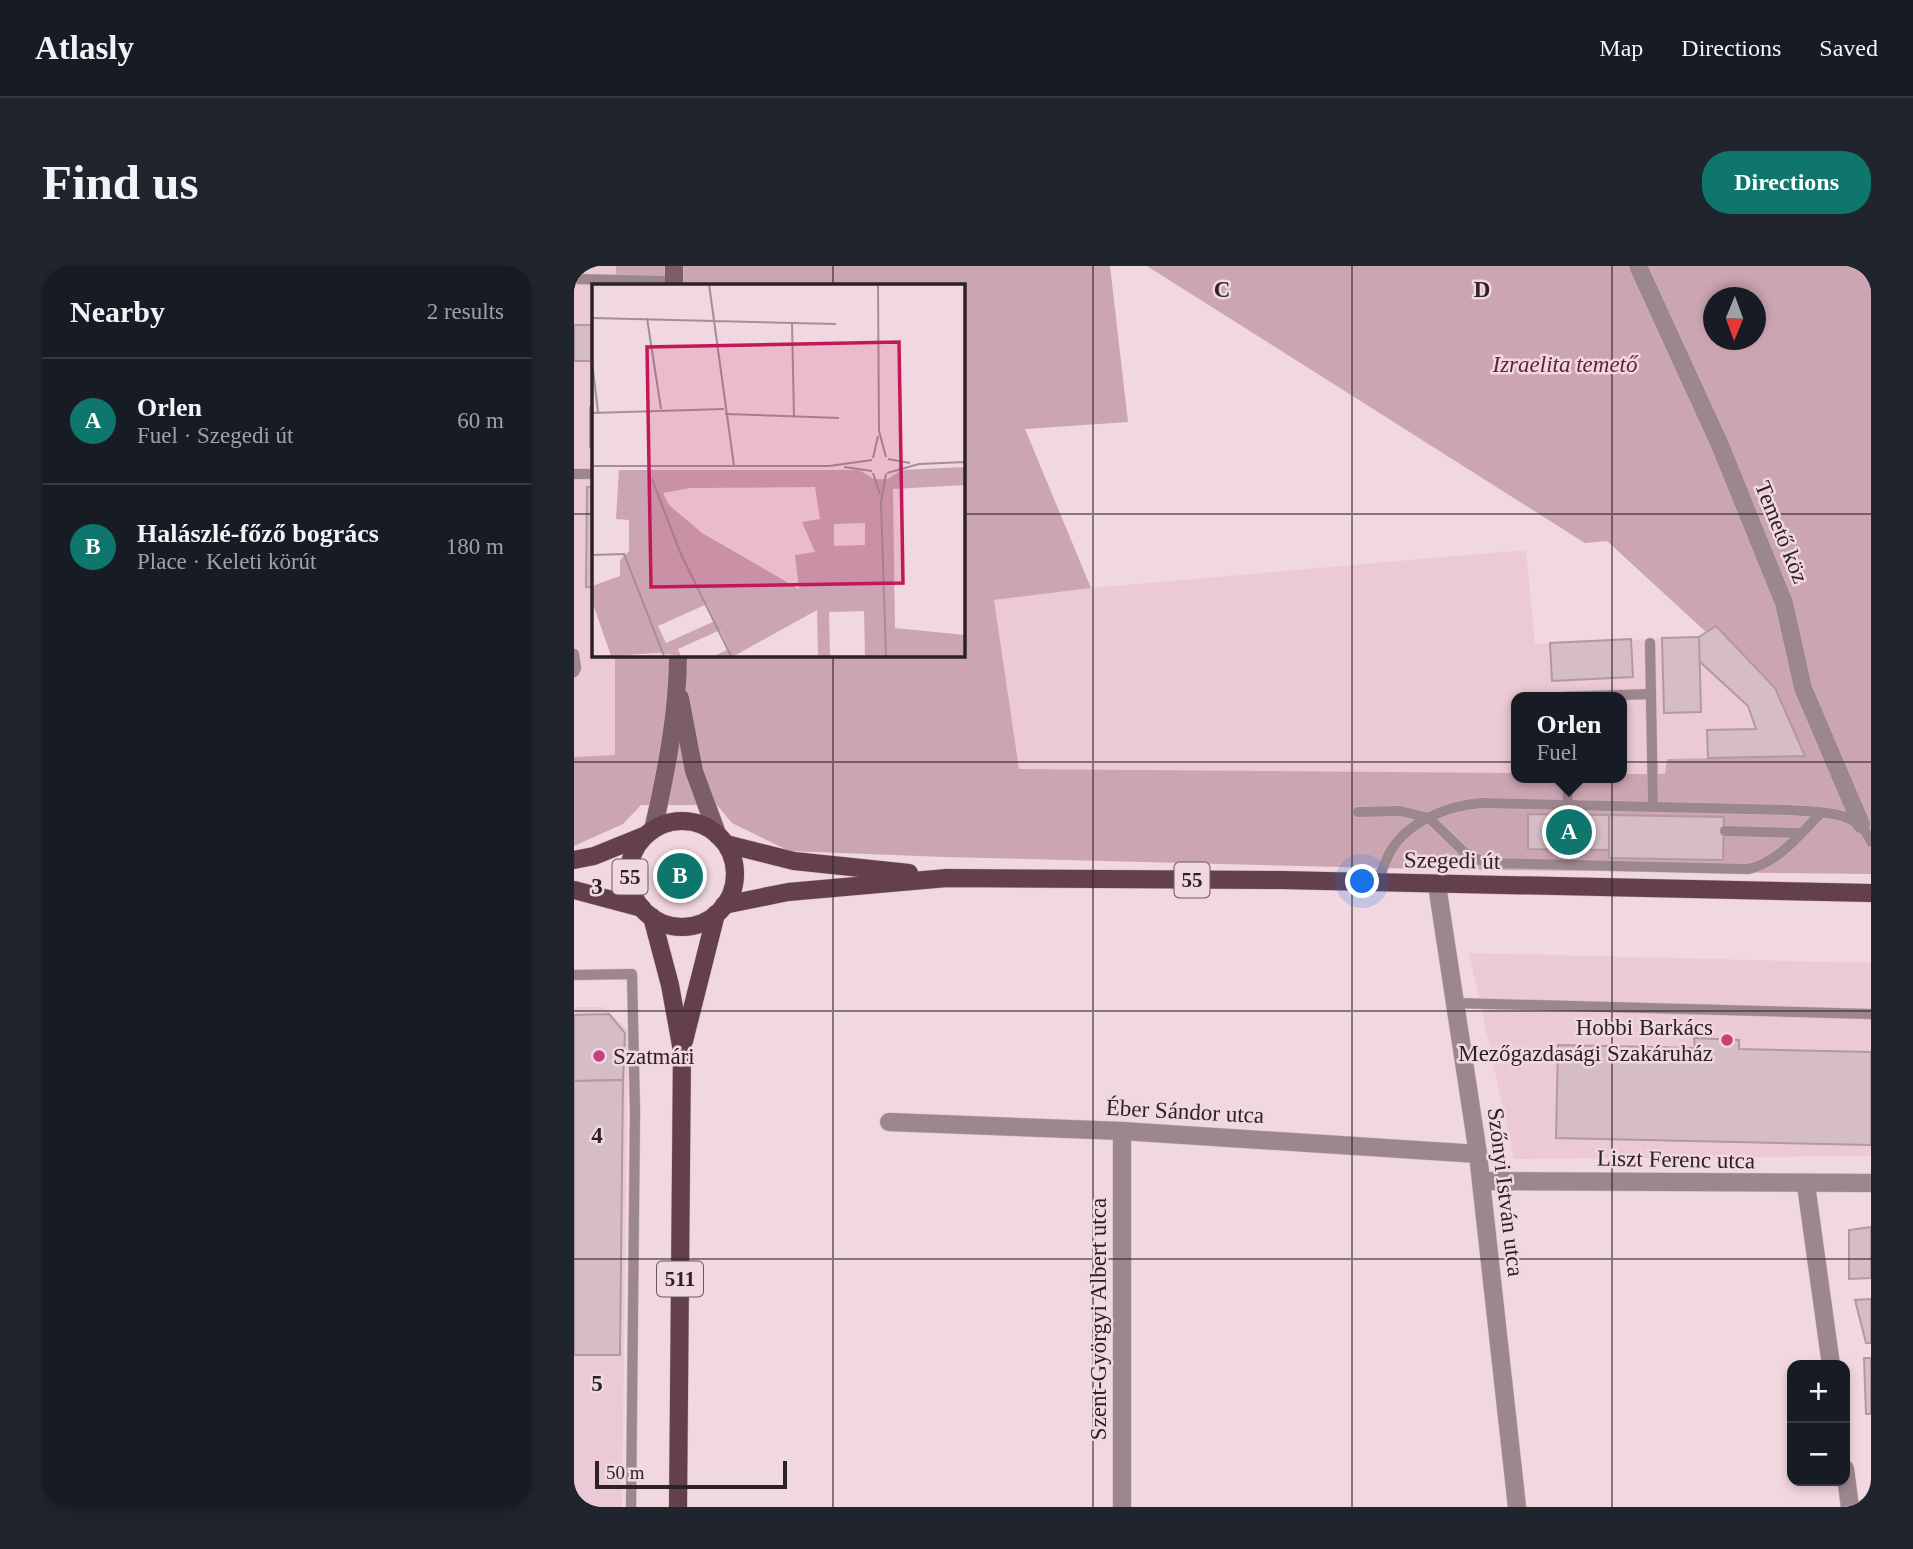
<!DOCTYPE html>
<meta charset="utf-8">
<style>
body{margin:0;font-family:Georgia,serif;background:#20242c;color:#f1f3f6}
.controls{position:absolute;right:21px;bottom:21px;display:grid;overflow:hidden;border-radius:14px;box-shadow:0 4px 10px #0003}
.controls button{width:63px;height:63px;display:grid;place-items:center;padding:0;border:0;border-bottom:2px solid #363941;background:#171b24;color:#f1f3f6;font:35px sans-serif}
.compass{position:absolute;left:1129px;top:21px;width:63px;height:63px;border-radius:50%;background:#171b24;box-shadow:0 4px 10px #0003;rotate:181deg}
.scale{position:absolute;left:21px;bottom:18px;width:192px;box-sizing:border-box;padding-left:7px;border:4px solid #2c2226;border-top:0;font-size:19px;line-height:24px;white-space:nowrap;color:#2c2226;-webkit-text-stroke:5px #f1d7df;paint-order:stroke}
.you{position:absolute;left:789px;top:616px;width:24px;height:24px;margin:-18px;border:5px solid #fff;border-radius:50%;background:#1a73e8;box-shadow:0 0 0 10px #1a73e833}
.badge{display:grid;place-items:center;width:46px;height:46px;border-radius:50%;background:#0f766e;color:#fff;font-size:23px;font-weight:700}
.pin{position:absolute;translate:-50% -50%;border:4px solid #fff;box-shadow:0 2px 7px #0006}
.popup{position:absolute;left:937px;top:426px;width:116px;height:91px;box-sizing:border-box;display:grid;place-content:center;border-radius:14px;background:#171b24;filter:drop-shadow(0 2px 5px #0005);font-size:23px;white-space:nowrap;color:#9ea1a6}
.popup b{font-size:26px;color:#f1f3f6}
.popup::after{content:'';position:absolute;left:50%;top:100%;margin-left:-14px;border:14px solid transparent;border-top-color:#171b24}
.list{margin:0;padding:0;list-style:none}
h2{display:flex;justify-content:space-between;align-items:center;height:91px;margin:0;padding:0 28px;font-size:30px}
h2 small{font-size:23px;font-weight:400;color:#9ea1a6}
.list li{display:grid;grid-template-columns:46px 1fr auto;gap:21px;align-items:center;box-sizing:border-box;height:126px;padding:0 28px;border-top:2px solid #363941}
.list b{display:block;font-size:26px;white-space:nowrap}
.list p{margin:0;font-size:23px;white-space:nowrap;color:#9ea1a6}
.list em{font-size:23px;font-style:normal;color:#9ea1a6}
.map{position:relative;flex:none;width:1297px;height:1241px;overflow:hidden;border-radius:28px}
header{display:flex;align-items:center;gap:42px;box-sizing:border-box;height:98px;padding:0 35px;background:#171b24;border-bottom:2px solid #363941}
header strong{font-size:33px}
nav{display:flex;gap:38px;margin-inline-start:auto;font-size:24px}
.intro{display:flex;align-items:center;justify-content:space-between;box-sizing:border-box;height:168px;padding:0 42px}
h1{margin:0;font-size:49px}
.button{padding:18px 32px;border-radius:28px;background:#0f766e;color:#fff;font-size:24px;font-weight:700}
main{display:flex;gap:42px;padding:0 42px}
aside{flex:1;background:#171b24;border-radius:28px;box-shadow:0 4px 10px #0003}
.map>svg:first-child{display:block}
.built{fill:#eccad5}
.green{fill:#cca5b2;fill-rule:evenodd}
.building{fill:#d6bdc5;stroke:#b199a1;stroke-width:2}
.lines{fill:none;stroke-linecap:round;stroke-linejoin:round}
.lane-casing{stroke:#ceb6be;stroke-width:11}
.street-casing{stroke:#ceb6be;stroke-width:19}
.secondary-casing{stroke:#ceb6be;stroke-width:19}
.primary-casing{stroke:#ceb6be;stroke-width:19}
.lane{stroke:#9d878e;stroke-width:10}
.street{stroke:#9d878e;stroke-width:18}
.secondary{stroke:#7c5e68;stroke-width:18}
.primary{stroke:#64404d;stroke-width:18}
.grid{fill:none;stroke:#2c2226;stroke-width:2;stroke-opacity:0.55}
.poi-dot{fill:#c73f7d;stroke:#f1d7df;stroke-width:2.5}
.labels{text-anchor:middle;stroke-width:5;stroke-linejoin:round;paint-order:stroke}
.shield{fill:#f1d7df;stroke:#67585e;stroke-width:2}
.shield-label{font-size:21px;font-weight:bold;fill:#2c2226}
.park-label{font-size:23px;font-style:italic;fill:#5d213b;stroke:#f1d7df}
.street-label{font-size:23px;fill:#2c2226;stroke:#f1d7df}
.poi-label{font-size:23px;fill:#2c2226;stroke:#f1d7df;text-anchor:end}
.inset-road{fill:none;stroke:#a28f95;stroke-width:2}
.view{fill:#c2185b;fill-opacity:0.15;stroke:#c2185b;stroke-width:3.5}
.inset-edge{fill:none;stroke:#2c2226;stroke-width:3.5}
.grid-label{font-size:23px;text-anchor:middle;font-weight:bold;fill:#2c2226;stroke:#f1d7df;stroke-width:5;stroke-linejoin:round;paint-order:stroke}
</style>
<header>
<strong>Atlasly</strong>
<nav><a>Map</a><a>Directions</a><a>Saved</a></nav>
</header>
<div class="intro"><h1>Find us</h1><a class="button">Directions</a></div>
<main>
<aside>
<h2>Nearby<small>2 results</small></h2>
<ul class="list">
<li><span class="badge">A</span><div><b>Orlen</b><p>Fuel · Szegedi út</p></div><em>60 m</em></li>
<li><span class="badge">B</span><div><b>Halászlé-főző bogrács</b><p>Place · Keleti körút</p></div><em>180 m</em></li>
</ul>
</aside>
<div class="map">
<svg width="1297" height="1241" viewBox="0 0 1297 1241">
<rect width="100%" height="100%" fill="#f1d7df"/>
<g class="built">
<polygon points="0,0 42,0 42,19 19,19 19,388 41,389 41,489 0,491"/>
<polygon points="952,284 961,378 1124,371 1142,360 1201,422 1231,490 1093,493 1091,508 1048,508 1048,431 942,431 942,507 444,503 420,334 517,322"/>
<polygon points="895,687 1297,697 1297,890 940,893"/>
<polygon points="0,741 30,741 54,764 48,1241 0,1241"/>
</g>
<path class="green" d="M42 0H536L554 156 451 163 517 322 420 334 445 503 942 507V512H1048V508H1091L1093 493 1231 490 1201 422 1142 361 1132 366 1033 275 1011 277 573 0H1297V608L846 603 371 591 215 585 158 557 143 539H67L49 558 0 580V491L41 489V389L388 388V19H42ZM1140 32H1182V74H1140Z"/>
<g class="building">
<rect x="0" y="59" width="17" height="36"/>
<rect x="16" y="141" width="3" height="40"/>
<polygon points="13,221 19,221 19,321 12,321"/>
<polygon points="1142,360 1201,422 1231,490 1134,492 1133,464 1182,463 1174,440 1125,395 1125,371"/>
<polygon points="1125,371 1127,446 1090,447 1088,372"/>
<polygon points="1057,373 1059,411 978,415 976,377"/>
<polygon points="1048,468 1051,468 1052,496 1048,496"/>
<polygon points="954,548 1035,549 1035,584 954,583"/>
<polygon points="1035,549 1150,551 1149,594 1035,592"/>
<polygon points="35,748 51,767 49,814 0,815 0,749"/>
<polygon points="1120,772 1165,774 1165,783 1297,786 1297,879 982,872 984,779 1121,782"/>
<polygon points="49,814 46,1089 0,1089 0,815"/>
<polygon points="1297,961 1297,1012 1275,1013 1275,964"/>
<polygon points="1297,1033 1297,1077 1292,1077 1281,1034"/>
<polygon points="1290,1092 1297,1092 1297,1148 1292,1148"/>
</g>
<g class="lines">
<defs>
<g id="lane">
<polyline points="0,13 100,15"/>
<polyline points="0,208 19,208"/>
<polyline points="1076,377 1079,541"/>
<polyline points="0,388 2,402 0,406"/>
<polyline points="989,431 1077,428"/>
<polyline points="993,512 994,539"/>
<path d="M784 546 826 545 855 552 890 586 903 593 915 597 1174 603C1204 597 1226 568 1247 547"/>
<polyline points="1151,565 1227,567"/>
<path d="M803 617C807 607 811 596 816 586 834 555 873 540 907 537L1216 544C1246 547 1284 543 1297 576"/>
<polyline points="0,709 58,708 61,846 57,1241"/>
<polyline points="881,737 1297,748"/>
</g>
<g id="street">
<polyline points="1064,0 1146,179 1210,337 1229,422 1287,558"/>
<polyline points="863,619 904,888 943,1241"/>
<polyline points="315,856 548,865 904,888"/>
<polyline points="548,865 548,1241"/>
<polyline points="907,915 1297,917"/>
<polyline points="1232,919 1257,1099"/>
<polyline points="1271,1203 1276,1241"/>
</g>
<g id="secondary">
<polyline points="100,0 100,19"/>
<polyline points="106,432 120,505 144,570"/>
<path d="M79 564C92 507 104 447 104 388"/>
</g>
<g id="primary">
<circle cx="108" cy="608" r="53"/>
<polyline points="152,578 220,595 335,607"/>
<polyline points="0,594 20,590 72,569"/>
<polyline points="0,624 68,642"/>
<polyline points="150,639 214,626 373,612 707,614 1297,627"/>
<polyline points="78,651 96,719 108,785 104,1241"/>
<polyline points="110,775 142,648"/>
</g>
</defs>
<use href="#lane" class="lane-casing"/>
<use href="#street" class="street-casing"/>
<use href="#secondary" class="secondary-casing"/>
<use href="#primary" class="primary-casing"/>
<use href="#lane" class="lane"/>
<use href="#street" class="street"/>
<use href="#secondary" class="secondary"/>
<use href="#primary" class="primary"/>
</g>
<path class="grid" d="M259 0V19M519 0V1241M778 0V1241M1038 0V1241M0 248H19M388 248H1297M259 388V1241M0 496H1297M0 745H1297M0 993H1297"/>
<g class="poi-dot">
<circle cx="1153" cy="774" r="7"/>
<circle cx="25" cy="790" r="7"/>
</g>
<g class="labels">
<g class="shield">
<rect x="38.5" y="593.5" width="35" height="35" rx="5"/>
<rect x="600.5" y="596.5" width="35" height="35" rx="5"/>
<rect x="83" y="995.5" width="46" height="35" rx="5"/>
</g>
<g class="shield-label">
<text x="56" y="618">55</text>
<text x="618" y="621">55</text>
<text x="106" y="1020">511</text>
</g>
<g class="park-label">
<text x="991" y="106">Izraelita temető</text>
</g>
<g class="street-label">
<text transform="translate(1208 266) rotate(68)" y="8">Temető köz</text>
<text transform="translate(878 594) rotate(1)" y="8">Szegedi út</text>
<text transform="translate(611 845) rotate(3)" y="8">Éber Sándor utca</text>
<text transform="translate(1102 893) rotate(1)" y="8">Liszt Ferenc utca</text>
<text transform="translate(932 926) rotate(83)" y="8">Szőnyi István utca</text>
<text transform="translate(524 1053) rotate(-90)" y="8">Szent-Györgyi Albert utca</text>
</g>
<g class="poi-label">
<text x="1139" y="769">Hobbi Barkács<tspan x="1139" dy="26">Mezőgazdasági Szakáruház</tspan></text>
<text x="39" y="798" text-anchor="start">Szatmári</text>
</g>
</g>
<g transform="translate(18 18)">
<rect width="373" height="373" fill="#f1d7df"/>
<path d="M373 183V201L301 205 303 344 373 351V372H273L272 327 237 328 238 372H226L225 326 142 372H122L137 365 128 346 86 365 89 372 66 369 19 372 0 317V302L28 292V276L37 267V236L24 235 27 186H267L282 195H296L309 186ZM223 203 228 235 210 238 223 268 203 271 207 305 110 249 77 221 71 209 98 204ZM273 239V261L242 262V240ZM115 320 123 337 74 359 66 342Z" fill="#cca5b2" fill-rule="evenodd"/>
<path class="inset-road" d="M117 0 142 182M286 0 287 147 294 173M0 34 244 40M55 34 69 125M200 39 202 133M0 77 6 128M0 129 132 125M133 130 247 134M281 174 286 152M296 175 318 179M0 182H237L280 176M252 183 280 187M281 189 288 210M295 189 327 180 373 178M294 190 289 218 294 372M60 195 88 268 139 372M0 271 32 270 72 372"/>
<path class="view" d="M307 58 311 299 59 303 55 63Z"/>
<rect width="373" height="373" class="inset-edge"/>
</g>
<g class="grid-label">
<text x="648" y="31">C</text>
<text x="908" y="31">D</text>
<text x="23" y="628">3</text>
<text x="23" y="877">4</text>
<text x="23" y="1125">5</text>
</g>
</svg>
<div class="controls">
<button>+</button>
<button>−</button>
</div>
<svg class="compass" viewBox="-18 -18 36 36"><path d="M0-13l5 13h-10z" fill="#e53935"/><path d="M0 13l5-13h-10z" fill="#9ea1a6"/></svg>
<div class="scale">50 m</div>
<div class="you"></div>
<div class="pin badge" style="left:995px;top:566px">A</div>
<div class="popup"><b>Orlen</b>Fuel</div>
<div class="pin badge" style="left:106px;top:610px">B</div>
</div>
</main>
